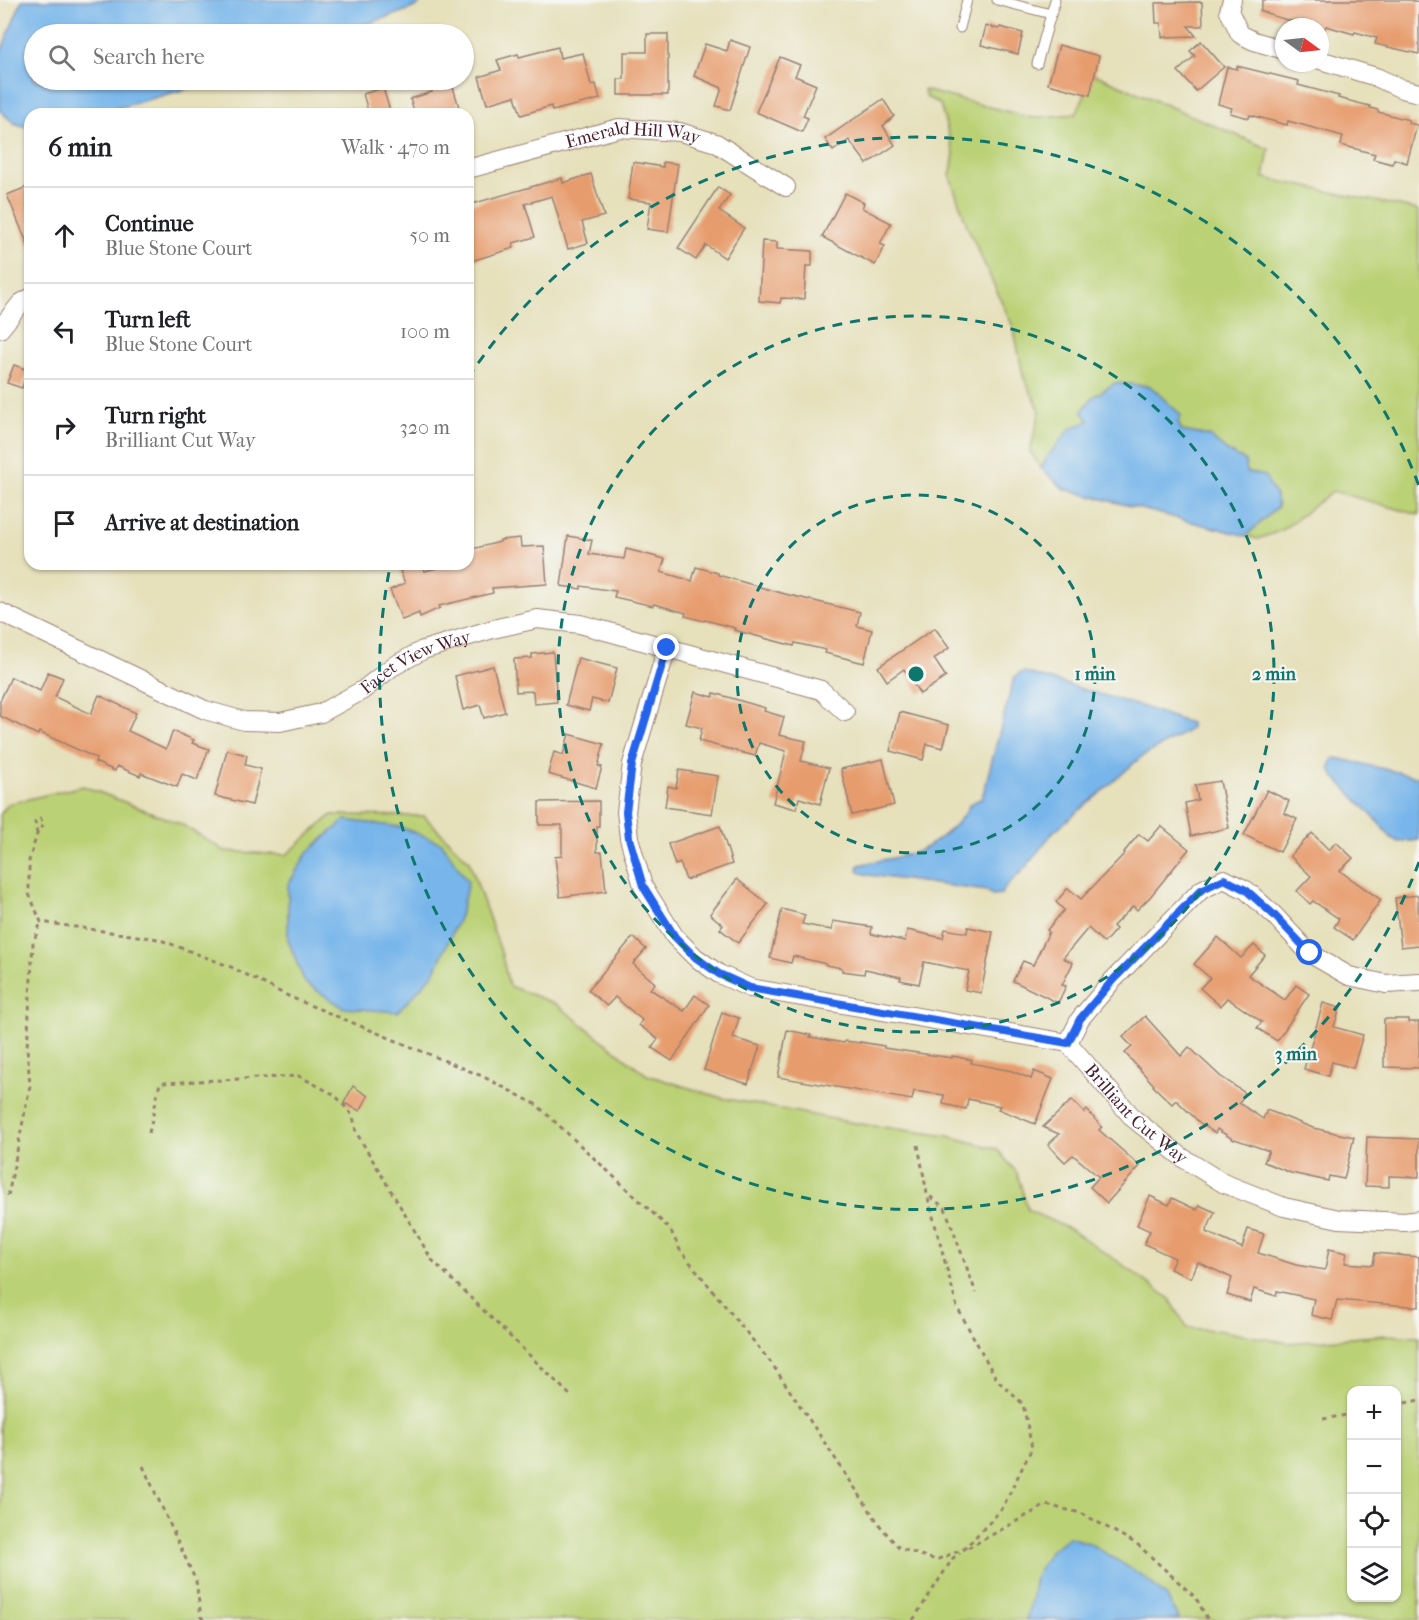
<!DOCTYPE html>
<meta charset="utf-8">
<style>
body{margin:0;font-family:"IM FELL French Canon",serif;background:#f6f6f6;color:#202124}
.controls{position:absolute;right:18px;bottom:18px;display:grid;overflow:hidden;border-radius:12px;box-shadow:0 2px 4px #0004}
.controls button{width:54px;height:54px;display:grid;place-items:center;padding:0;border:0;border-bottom:2px solid #e0e0e0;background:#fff;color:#202124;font:30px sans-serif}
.compass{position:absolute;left:1275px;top:18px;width:54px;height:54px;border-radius:50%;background:#fff;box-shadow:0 2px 4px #0004;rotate:105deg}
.stop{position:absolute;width:18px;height:18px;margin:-14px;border:4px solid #2563eb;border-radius:50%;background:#fff}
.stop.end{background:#2563eb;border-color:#fff;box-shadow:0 2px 6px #0008}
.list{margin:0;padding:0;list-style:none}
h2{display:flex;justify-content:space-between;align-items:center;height:78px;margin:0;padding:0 24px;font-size:26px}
h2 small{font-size:20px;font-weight:400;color:#757577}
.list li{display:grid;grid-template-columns:39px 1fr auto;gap:18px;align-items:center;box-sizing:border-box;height:96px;padding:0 24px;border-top:2px solid #e0e0e0}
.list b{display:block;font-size:22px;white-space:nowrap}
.list p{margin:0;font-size:20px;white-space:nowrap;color:#757577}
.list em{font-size:20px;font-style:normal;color:#757577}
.icon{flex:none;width:33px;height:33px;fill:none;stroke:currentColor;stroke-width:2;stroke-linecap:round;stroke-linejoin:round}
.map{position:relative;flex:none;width:1419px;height:1620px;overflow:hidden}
.search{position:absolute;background:#fff;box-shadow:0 2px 4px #0004;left:24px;top:24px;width:450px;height:66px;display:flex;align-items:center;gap:15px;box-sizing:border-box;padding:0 21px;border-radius:33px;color:#757577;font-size:22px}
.panel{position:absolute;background:#fff;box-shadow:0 2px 4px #0004;left:24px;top:108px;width:450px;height:462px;border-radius:18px}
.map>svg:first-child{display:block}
.green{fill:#bbd176;stroke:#827850;stroke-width:1.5;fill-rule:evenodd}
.water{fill:#77b5ea;stroke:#606a8a;stroke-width:1.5}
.building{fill:#e79c6d}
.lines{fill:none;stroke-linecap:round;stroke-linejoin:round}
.service-casing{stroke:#988073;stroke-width:11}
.minor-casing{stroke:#988073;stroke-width:20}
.path{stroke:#988073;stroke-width:3;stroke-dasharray:4.5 4.5;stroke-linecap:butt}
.service{stroke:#fff;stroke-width:9}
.minor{stroke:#fff;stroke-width:18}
.route{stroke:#2563eb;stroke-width:8}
.ring{fill:none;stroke:#0f766e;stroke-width:3;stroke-dasharray:10 8}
.labels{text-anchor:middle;stroke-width:4.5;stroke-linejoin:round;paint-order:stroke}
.street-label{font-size:18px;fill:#4a1f2b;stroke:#f6f6f2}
.centre{fill:#0f766e;stroke:#f6f6f2;stroke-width:3}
.ring-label{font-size:18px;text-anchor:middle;font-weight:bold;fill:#0f766e;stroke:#f6f6f2;stroke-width:4.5;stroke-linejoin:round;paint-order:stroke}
</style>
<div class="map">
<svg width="1419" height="1620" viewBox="0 0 1419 1620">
<rect width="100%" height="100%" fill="#f6f6f2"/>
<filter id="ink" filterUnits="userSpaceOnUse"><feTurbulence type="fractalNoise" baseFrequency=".0167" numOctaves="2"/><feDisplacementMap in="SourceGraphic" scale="12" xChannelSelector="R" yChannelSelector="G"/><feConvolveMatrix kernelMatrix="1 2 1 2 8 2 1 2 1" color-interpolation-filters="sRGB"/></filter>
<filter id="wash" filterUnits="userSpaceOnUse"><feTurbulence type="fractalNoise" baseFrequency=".008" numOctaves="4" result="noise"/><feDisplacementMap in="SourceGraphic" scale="24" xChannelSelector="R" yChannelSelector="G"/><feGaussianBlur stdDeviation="1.35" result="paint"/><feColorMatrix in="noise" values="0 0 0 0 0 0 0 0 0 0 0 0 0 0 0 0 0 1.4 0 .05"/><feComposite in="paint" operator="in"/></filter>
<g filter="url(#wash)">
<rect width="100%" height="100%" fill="#e6e0bb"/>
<g class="green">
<path d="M1094 74 1269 149 1264 178 1419 210V515L1333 491 1282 530 1258 539 1246 536 1278 506 1246 472 1245 461 1227 451 1209 436 1182 431 1178 422 1180 415 1150 386 1115 383 1093 397 1082 411 1089 421C1069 436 1054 447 1041 468L1030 451 1040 411 1023 376 1014 329 968 228 950 177 954 154 940 104 926 97 924 90 1032 118 1076 114Z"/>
<path d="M83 786 181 824 225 851 286 855 332 815 424 816 469 861 501 952 509 986 556 1004 647 1075 722 1098 860 1124 948 1136 997 1149 1017 1173 1028 1210 1071 1230 1119 1262 1170 1299 1187 1328 1216 1330 1289 1343 1387 1335 1419 1337V1620H0V815L8 804ZM1352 1390H1396V1598H1352Z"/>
</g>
<g class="water">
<polygon points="22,0 421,0 419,5 408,10 337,34 34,34 34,80 208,80 189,88 97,114 30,114 30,128 14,123 0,111 0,54"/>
<polygon points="1115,383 1150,386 1181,415 1178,422 1182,431 1209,436 1227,451 1245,461 1247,472 1265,476 1275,495 1278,506 1246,536 1064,489 1041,468 1048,456 1071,428 1089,421 1082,411 1093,397"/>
<path d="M1024 672 1140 706 1190 723 1191 728 1186 732 1141 757 1105 789 1053 832 1026 867 1005 888 1001 894 992 895 987 891 869 875 862 873 858 870 859 865C875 861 905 857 919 851 938 841 961 824 970 804L982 798 1014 678 1020 673Z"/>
<path d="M1337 758 1419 777V840L1399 842 1391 838 1383 827 1332 774C1329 768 1330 764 1333 759Z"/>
<polygon points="345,820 400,827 442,843 468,882 460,916 434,973 398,1012 344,1008 305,983 288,940 288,885 307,853"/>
<polygon points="1069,1537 1089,1543 1143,1576 1167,1597 1179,1620 1026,1620 1031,1601 1035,1576 1050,1551"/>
</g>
<g id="blocks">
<g class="building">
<polygon points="1263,0 1410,0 1419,2 1419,54 1375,44 1377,38 1355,32 1354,34 1326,26 1324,30 1320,29 1320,27 1312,27 1273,16 1273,15 1260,11"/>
<polygon points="1202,2 1203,26 1188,26 1196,36 1162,37 1161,23 1156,23 1155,3"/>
<polygon points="986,26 999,29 1000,27 1023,33 1018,54 981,45"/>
<polygon points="647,34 668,34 668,95 618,95 618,79 624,79 624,52 647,52"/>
<polygon points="730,40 750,47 730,110 716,106 722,88 694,76 705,44 727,51"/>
<polygon points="1201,41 1224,67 1196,91 1178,71 1195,56 1190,51"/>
<polygon points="1059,45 1099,56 1090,95 1048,84"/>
<polygon points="558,47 560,58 583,53 591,85 596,84 600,99 552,111 551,106 521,115 515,96 487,104 479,77 501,70 497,60 518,54 519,57"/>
<polygon points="780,57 800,65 795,76 816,85 803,116 808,118 802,132 756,112"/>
<polygon points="1237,66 1299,81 1298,85 1339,96 1338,98 1370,106 1370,108 1378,110 1378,112 1409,120 1408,123 1417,125 1407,163 1394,159 1392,164 1373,159 1375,154 1341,145 1343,136 1288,121 1287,125 1250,115 1249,118 1230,113 1232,108 1218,104 1227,67 1237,69"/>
<polygon points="436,80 451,80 461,114 415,114 410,99 432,92 429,81"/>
<polygon points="383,88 391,114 369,114 363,94"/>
<polygon points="883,99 894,116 883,126 895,145 867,164 849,140 833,151 825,139"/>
<polygon points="633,162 663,167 663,162 678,164 668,232 647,229 651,202 628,199"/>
<polygon points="591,174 604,216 582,222 588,243 568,249 552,196 525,204 535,237 513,243 514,248 468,262 468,205 562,178 563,183"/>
<polygon points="27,187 30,195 30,250 7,195"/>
<polygon points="718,187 730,195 719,211 744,228 725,258 706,245 696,260 678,248"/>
<polygon points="845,193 864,203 862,208 891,223 880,244 885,246 875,265 822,237"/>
<polygon points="762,241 777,242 777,249 812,251 812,266 806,266 804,299 781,298 780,303 759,301"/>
<polygon points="14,365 28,370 22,388 7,383"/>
<polygon points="568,536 592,540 589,554 624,559 626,549 665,559 661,572 692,581 696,567 718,573 718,575 781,593 860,612 857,626 872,630 864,663 825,653 826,650 795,643 794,646 734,630 735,628 705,620 704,621 685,616 686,613 654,604 653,606 614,597 616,591 581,586 581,589 561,586"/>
<polygon points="520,538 521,547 544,546 547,584 492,588 493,593 439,606 440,608 420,617 419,613 402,620 390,590 405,583 400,571 418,564 422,564 425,571 452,564 468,564 468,550 500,542 500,540"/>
<polygon points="935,628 949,648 934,659 946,677 920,694 904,669 887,681 878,667"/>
<polygon points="553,652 557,702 534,704 533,691 516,692 514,659 532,658 532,654"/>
<polygon points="578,658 617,668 608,703 592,699 589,711 566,705"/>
<polygon points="493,666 505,712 484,718 480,705 463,710 455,676"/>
<polygon points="48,672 63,678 55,697 91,714 99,695 136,713 128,731 166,749 173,731 194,740 192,743 209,749 197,780 182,774 177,787 141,773 140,776 117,766 115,771 95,762 96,758 39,732 38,735 0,716 0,701 11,677 40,691"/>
<polygon points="695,692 713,697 714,693 765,708 764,711 784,717 779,735 806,741 801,761 829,768 820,804 799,798 796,809 773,803 786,751 759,743 755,756 699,741 702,728 686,724"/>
<polygon points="900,712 949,725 943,748 927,744 923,760 890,751"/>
<polygon points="569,734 604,744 598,766 602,767 596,788 548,774 554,752 563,755"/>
<polygon points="227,750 247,755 245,765 261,769 252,805 215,796"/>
<polygon points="883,759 894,805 852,815 841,769"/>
<polygon points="679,770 718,776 712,814 665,807 668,786 676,788"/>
<polygon points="1220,781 1229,828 1191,836 1185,803 1198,800 1195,785"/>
<polygon points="1267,790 1289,801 1284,813 1297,819 1280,852 1244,835"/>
<polygon points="599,801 599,826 597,826 597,852 602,852 606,891 560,897 555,857 562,856 562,825 539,825 539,802"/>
<polygon points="720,826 732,864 686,880 680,863 675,865 668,844"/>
<polygon points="1161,826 1189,849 1150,897 1137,910 1133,906 1113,926 1116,929 1104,943 1088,928 1063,958 1073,963 1062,985 1066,986 1058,1003 1013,981 1023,961 1033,965 1049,932 1047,930 1064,910 1056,902 1068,888 1081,899 1125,853 1124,852 1139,834 1148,841"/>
<polygon points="1312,833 1329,850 1336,842 1353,858 1340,871 1381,900 1353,940 1334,927 1339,919 1313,901 1310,904 1297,891 1311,876 1290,856"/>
<polygon points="737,879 768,904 738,943 720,929 723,925 710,914"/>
<polygon points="1418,895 1419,945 1401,947 1395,898"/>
<polygon points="782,909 805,915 802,924 832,930 833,921 872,927 871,934 905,941 907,930 943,938 945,929 967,933 968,927 993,932 981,993 965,990 969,971 924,962 919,984 900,980 901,977 865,969 864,974 842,971 842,968 826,965 826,964 793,956 791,963 770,958"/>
<polygon points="633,937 646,949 633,964 655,983 650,989 684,1011 695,995 709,1005 672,1061 652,1048 658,1039 639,1025 642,1020 615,997 607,1006 588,990"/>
<polygon points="1218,937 1241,958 1254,945 1265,955 1248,975 1285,1000 1296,985 1309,994 1277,1041 1257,1028 1262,1022 1227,998 1220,1006 1200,988 1210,978 1194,964"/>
<polygon points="1323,1003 1340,1008 1334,1027 1363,1035 1353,1068 1332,1062 1328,1076 1304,1069"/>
<polygon points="722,1012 739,1018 733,1038 760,1046 748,1084 704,1070"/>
<polygon points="1145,1016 1181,1056 1189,1047 1220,1076 1245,1093 1239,1103 1263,1119 1267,1110 1313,1128 1354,1137 1344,1179 1329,1176 1328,1181 1291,1173 1264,1162 1269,1151 1235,1139 1234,1140 1217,1129 1215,1133 1200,1123 1176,1100 1172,1104 1153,1086 1154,1085 1125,1053 1132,1047 1123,1037"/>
<polygon points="1384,1019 1408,1019 1408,1022 1419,1022 1419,1068 1384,1067"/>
<polygon points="787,1030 811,1035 810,1037 844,1043 845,1041 860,1043 860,1042 884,1046 884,1048 952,1058 952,1056 972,1060 971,1063 1012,1071 1031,1079 1034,1071 1053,1079 1035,1124 998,1109 1000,1106 968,1099 966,1109 943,1104 944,1095 914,1091 912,1100 778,1077"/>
<polygon points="353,1086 368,1096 360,1111 344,1103"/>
<polygon points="1072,1100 1084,1113 1087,1110 1102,1127 1099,1130 1140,1166 1107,1203 1090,1187 1099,1177 1073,1155 1065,1162 1048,1145 1059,1134 1043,1127"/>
<polygon points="1367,1137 1419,1139 1419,1177 1389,1176 1389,1187 1365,1186"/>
<polygon points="1150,1196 1169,1205 1172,1198 1197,1210 1199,1205 1215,1212 1206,1232 1242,1248 1248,1229 1264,1234 1258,1253 1296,1265 1325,1270 1329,1249 1347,1253 1345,1263 1373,1265 1375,1253 1419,1257 1419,1307 1337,1300 1332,1320 1311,1315 1314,1299 1277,1291 1276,1296 1254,1289 1250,1302 1227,1295 1232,1278 1198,1262 1191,1278 1170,1269 1175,1258 1144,1244 1150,1231 1137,1225"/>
</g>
</g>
</g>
<g filter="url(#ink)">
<use href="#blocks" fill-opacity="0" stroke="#988073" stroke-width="1.5"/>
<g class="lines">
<defs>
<g id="service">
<polyline points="997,0 1051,14"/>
<polyline points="960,28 967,0"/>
<polyline points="1037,64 1055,0"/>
</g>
<g id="minor">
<polyline points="1232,0 1229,11 1240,34 1254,41 1284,50"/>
<polyline points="1320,60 1376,77 1402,89 1419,93"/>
<path id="s1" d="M468 169 619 128 680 132 716 143 786 187"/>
<polyline points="0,329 21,303 30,298"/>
<path id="s2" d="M0 612 205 710 244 721 280 722 321 713 363 690 392 667 423 650 493 629 537 619 580 624 821 690 845 712"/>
<path id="s3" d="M667 648 632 764 626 812 629 838 643 886 675 937 695 957 719 974 750 988 1068 1043 1134 1119 1183 1158 1223 1183 1284 1207 1339 1219 1405 1222 1419 1220"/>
<polyline points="1068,1043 1080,1019 1112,981 1201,890 1224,879 1246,890 1274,915 1309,953 1349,976 1386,984 1419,982"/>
</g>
</defs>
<use href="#service" class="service-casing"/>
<use href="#minor" class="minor-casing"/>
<g class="path">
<polyline points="37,834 35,822 40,818 44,824 37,834 29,861 29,894 41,922 158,939 231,967 290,997 482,1076 537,1105 670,1229 680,1250 772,1364 881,1527 899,1548 936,1560 964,1549 1002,1509 1032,1448 1023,1404 997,1380 957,1307 927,1194"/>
<polyline points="149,1133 160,1083 299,1076 335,1095 353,1116 356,1132 432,1260 571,1396"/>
<polyline points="918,1145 927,1194 945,1208 976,1293"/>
<polyline points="8,1196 30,1086 27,1048 33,943 41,922"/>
<polyline points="1396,1405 1419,1400"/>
<polyline points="1323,1419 1352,1414"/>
<polyline points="143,1466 196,1581 201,1617 204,1620"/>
<polyline points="968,1548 1046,1505 1081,1513 1137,1544 1196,1598 1208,1620"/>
<polyline points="913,1620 953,1558 960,1553"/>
</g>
<use href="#service" class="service"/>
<use href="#minor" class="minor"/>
</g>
</g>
<g class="lines" filter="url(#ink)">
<polyline class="route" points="667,648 632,764 626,812 629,838 643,886 675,937 695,957 719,974 750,988 1068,1043 1080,1019 1112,981 1201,890 1224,879 1246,890 1274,915 1310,953"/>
</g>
<g class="ring">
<circle cx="916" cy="674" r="179"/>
<circle cx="916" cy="674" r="358"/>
<path d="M1419 862A537 537 0 0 1 390 567M468 378A537 537 0 0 1 1419 486"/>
</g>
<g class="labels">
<g class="street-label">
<text dy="6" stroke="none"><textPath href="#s1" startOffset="170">Emerald Hill Way</textPath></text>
<text dy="6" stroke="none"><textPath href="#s2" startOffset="454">Facet View Way</textPath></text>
<text dy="6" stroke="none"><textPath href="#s3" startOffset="819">Brilliant Cut Way</textPath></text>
</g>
</g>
<circle cx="916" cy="674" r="9" class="centre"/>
<g class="ring-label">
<text x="1095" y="680">1 min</text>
<text x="1274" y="680">2 min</text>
<text x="1296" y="1060">3 min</text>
</g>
</svg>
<div class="controls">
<button>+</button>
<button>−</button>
<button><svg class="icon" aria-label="locate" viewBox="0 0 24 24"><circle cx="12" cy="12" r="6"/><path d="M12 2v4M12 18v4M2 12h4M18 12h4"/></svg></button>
<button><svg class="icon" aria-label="layers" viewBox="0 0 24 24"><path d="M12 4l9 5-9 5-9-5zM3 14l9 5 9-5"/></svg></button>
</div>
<svg class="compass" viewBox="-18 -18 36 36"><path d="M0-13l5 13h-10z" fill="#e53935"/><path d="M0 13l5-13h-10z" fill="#757577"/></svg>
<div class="stop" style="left:1310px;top:953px"></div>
<div class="stop end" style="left:667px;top:648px"></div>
<div class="search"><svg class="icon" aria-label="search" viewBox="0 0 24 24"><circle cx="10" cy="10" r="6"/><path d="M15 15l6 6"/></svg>Search here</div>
<section class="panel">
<h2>6 min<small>Walk · 470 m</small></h2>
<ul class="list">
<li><svg class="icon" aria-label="ahead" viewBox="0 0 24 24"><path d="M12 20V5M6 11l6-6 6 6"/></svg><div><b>Continue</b><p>Blue Stone Court</p></div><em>50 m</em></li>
<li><svg class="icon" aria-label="left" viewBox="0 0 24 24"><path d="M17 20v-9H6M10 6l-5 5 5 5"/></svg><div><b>Turn left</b><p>Blue Stone Court</p></div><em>100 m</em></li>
<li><svg class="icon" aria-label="right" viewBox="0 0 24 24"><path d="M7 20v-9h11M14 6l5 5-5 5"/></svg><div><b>Turn right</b><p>Brilliant Cut Way</p></div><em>320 m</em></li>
<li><svg class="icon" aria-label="arrive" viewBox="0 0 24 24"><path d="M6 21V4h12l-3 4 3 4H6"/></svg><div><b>Arrive at destination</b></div></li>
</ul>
</section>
</div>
